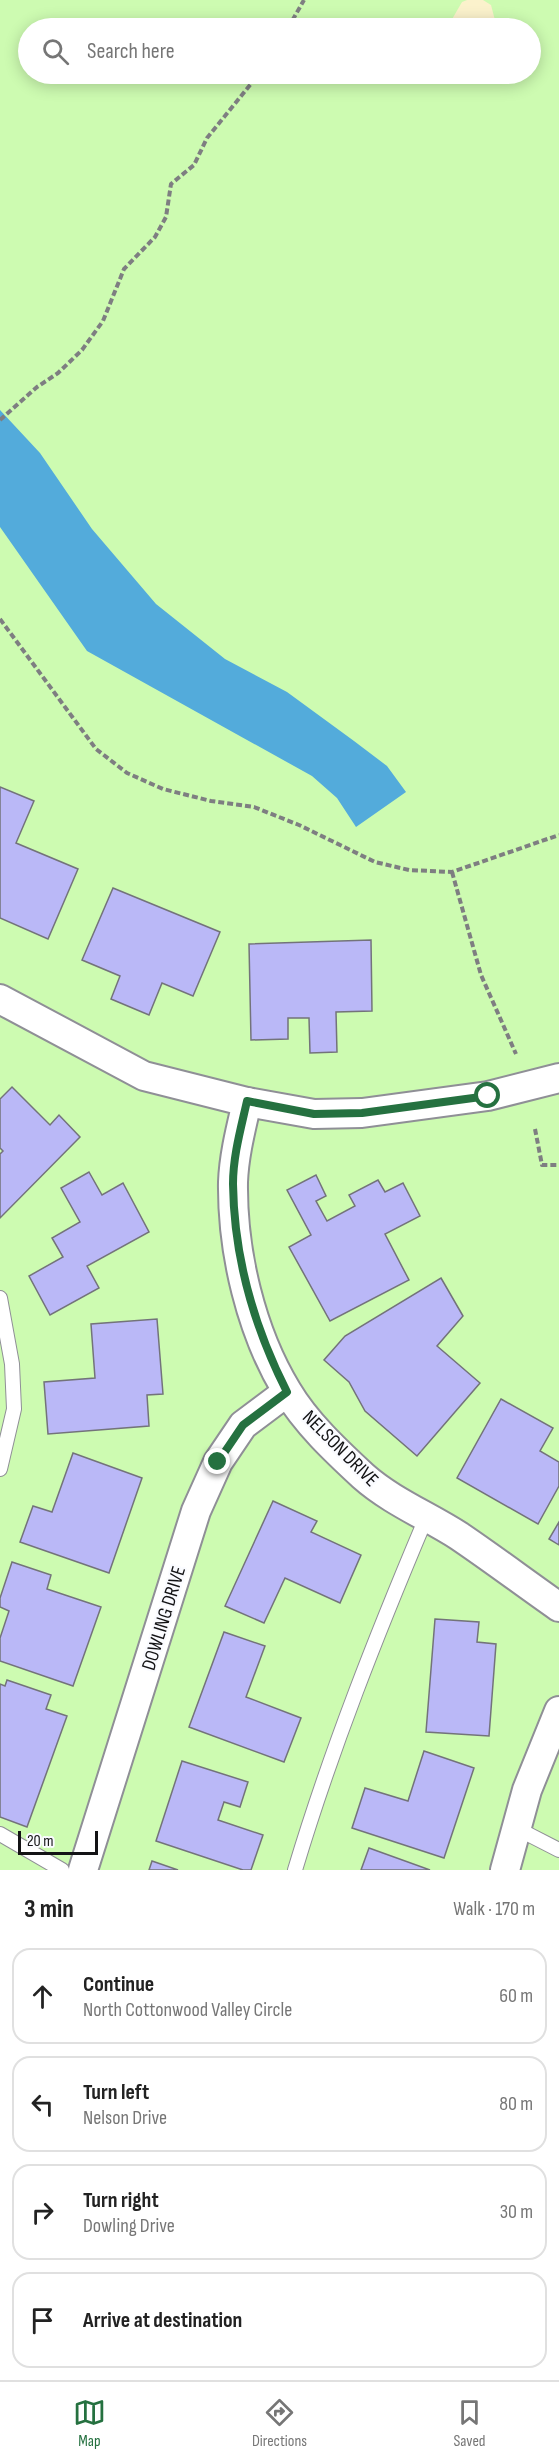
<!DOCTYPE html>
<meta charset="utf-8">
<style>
body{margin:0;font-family:"Sofia Sans Condensed",sans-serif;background:#f2f2f2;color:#222}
.scale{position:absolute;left:18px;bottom:15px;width:80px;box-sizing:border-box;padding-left:6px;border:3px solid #131315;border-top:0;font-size:16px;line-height:21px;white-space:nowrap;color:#131315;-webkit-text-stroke:4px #fafbff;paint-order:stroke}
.stop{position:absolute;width:18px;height:18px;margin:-14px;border:4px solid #257140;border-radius:50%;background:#fff}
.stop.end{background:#257140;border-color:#fff;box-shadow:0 2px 6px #0008}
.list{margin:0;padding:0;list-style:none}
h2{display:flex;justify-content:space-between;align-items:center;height:78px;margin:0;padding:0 24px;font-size:26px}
h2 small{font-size:20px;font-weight:400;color:#767676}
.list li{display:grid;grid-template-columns:39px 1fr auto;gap:18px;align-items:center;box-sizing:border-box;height:96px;margin:0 12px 12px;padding:0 12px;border:2px solid #e0e0e0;border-radius:18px}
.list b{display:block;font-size:22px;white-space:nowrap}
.list p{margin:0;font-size:20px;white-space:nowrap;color:#767676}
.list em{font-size:20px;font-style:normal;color:#767676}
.icon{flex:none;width:33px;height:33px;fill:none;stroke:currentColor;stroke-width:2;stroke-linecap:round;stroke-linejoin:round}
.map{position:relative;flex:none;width:559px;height:1870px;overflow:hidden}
.search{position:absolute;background:#fff;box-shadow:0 3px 15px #0003;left:18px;right:18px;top:18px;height:66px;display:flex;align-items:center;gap:15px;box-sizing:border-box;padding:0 21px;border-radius:33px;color:#767676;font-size:22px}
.sheet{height:510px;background:#fff}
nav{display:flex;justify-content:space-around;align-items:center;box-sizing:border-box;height:84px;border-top:2px solid #e0e0e0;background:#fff;font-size:16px;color:#767676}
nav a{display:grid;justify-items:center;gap:3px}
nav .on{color:#257140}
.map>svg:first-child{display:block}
.green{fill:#cdfbb1;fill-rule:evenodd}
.sand{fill:#fbf2cc}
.water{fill:#53abdb}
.building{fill:#bab8f7;stroke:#73737a;stroke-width:1.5}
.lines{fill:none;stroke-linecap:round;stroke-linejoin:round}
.service-casing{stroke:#8f8f96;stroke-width:16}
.minor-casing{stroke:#8f8f96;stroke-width:32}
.path{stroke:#7e7e81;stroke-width:4;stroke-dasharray:6 3;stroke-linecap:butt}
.service{stroke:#fff;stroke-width:14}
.minor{stroke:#fff;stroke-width:28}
.route{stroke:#257140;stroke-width:8}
.labels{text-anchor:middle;stroke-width:4.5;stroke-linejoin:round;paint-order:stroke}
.street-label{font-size:20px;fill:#131315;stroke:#fafbff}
</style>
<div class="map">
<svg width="559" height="1870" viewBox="0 0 559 1870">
<rect width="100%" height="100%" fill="#fafbff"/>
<path class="green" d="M0 0H559V1870H0ZM28 28H530V74H28Z"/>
<polygon class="sand" points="467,0 483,0 491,5 497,28 440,28 442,24 451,21 462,2"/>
<polygon class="water" points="0,410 40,453 92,529 156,604 225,659 287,692 354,741 387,766 406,792 356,827 337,798 312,776 87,651 0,527"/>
<g class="building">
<polygon points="0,787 34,801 16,843 78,869 48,939 0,918"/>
<polygon points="113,888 220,932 193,996 162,983 149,1015 111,999 120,976 82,960"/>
<polygon points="371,940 372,1011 336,1012 337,1052 310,1053 309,1018 288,1018 288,1039 251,1040 249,944"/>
<polygon points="12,1087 50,1125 59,1115 80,1137 0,1218 0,1154 3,1151 0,1148 0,1099"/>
<polygon points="89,1172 102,1195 123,1183 149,1232 87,1266 99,1288 50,1315 29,1276 63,1257 52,1238 80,1222 61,1188"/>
<polygon points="316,1175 326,1196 316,1201 327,1221 355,1206 349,1195 378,1180 385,1192 403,1183 420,1216 385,1234 409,1280 330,1321 289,1247 311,1235 287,1190"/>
<polygon points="441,1278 463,1316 437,1346 480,1383 417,1456 365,1411 349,1382 324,1360 345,1336"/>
<polygon points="157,1319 163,1394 147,1395 149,1426 48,1434 44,1382 95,1378 91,1324"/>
<polygon points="501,1399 553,1428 540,1451 559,1462 559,1486 538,1524 457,1478"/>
<polygon points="73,1453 142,1478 109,1573 20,1542 33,1506 52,1512"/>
<polygon points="273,1501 317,1521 311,1532 361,1555 340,1603 285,1578 264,1623 225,1606"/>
<polygon points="559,1522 559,1545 549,1539"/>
<polygon points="12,1562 51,1575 47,1589 101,1607 73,1686 0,1661 0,1638 9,1611 0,1607 0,1598"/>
<polygon points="435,1619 479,1622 477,1642 496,1644 489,1736 426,1732"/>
<polygon points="224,1632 265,1646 246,1697 301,1718 284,1762 189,1727"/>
<polygon points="7,1680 51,1695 46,1709 67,1716 27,1827 0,1817 0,1684 5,1686"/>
<polygon points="424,1751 474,1768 444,1858 352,1828 365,1788 408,1801"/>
<polygon points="182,1761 248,1782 240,1807 224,1802 218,1820 263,1835 251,1870 243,1870 156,1841"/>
<polygon points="369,1848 430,1870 361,1870"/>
<polygon points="152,1861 178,1870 149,1870"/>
</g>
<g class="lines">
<defs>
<g id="service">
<polyline points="0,1298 12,1364 14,1409 0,1469"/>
<polyline points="518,1829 559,1850"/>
<polyline points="0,1834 62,1870"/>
<path d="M295 1870C331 1750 377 1634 426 1518"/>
</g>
<g id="minor">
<polyline points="0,999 144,1076 247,1102 314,1114 362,1113 488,1096 559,1078"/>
<path d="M247 1102C241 1128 234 1155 233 1182 232 1252 251 1332 287 1391 306 1423 336 1451 363 1476 391 1501 428 1516 459 1536 493 1559 526 1584 559 1607"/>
<polyline points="83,1870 196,1511 218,1462 243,1425 287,1392"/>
<polyline points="505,1870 527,1790 559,1711"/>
</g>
</defs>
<use href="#service" class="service-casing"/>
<use href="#minor" class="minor-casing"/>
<g class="path">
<polyline points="288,28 304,0"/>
<polyline points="0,420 37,387 58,373 82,350 103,321 124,269 155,237 166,217 171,184 194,165 207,138 259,74"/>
<polyline points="0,619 96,749 127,773 163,789 211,801 254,807 299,825 375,862 409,870 452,872 559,835"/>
<polyline points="452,872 481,975 516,1054"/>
<polyline points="535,1129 542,1165 559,1165"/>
</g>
<use href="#service" class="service"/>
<use href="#minor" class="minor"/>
</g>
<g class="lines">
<path class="route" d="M218 1462 243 1425 287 1392C254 1327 234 1257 233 1184 233 1156 241 1128 247 1101L314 1114 362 1113 488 1096"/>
</g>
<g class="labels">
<g class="street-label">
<text transform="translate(341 1448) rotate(45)" y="7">NELSON DRIVE</text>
<text transform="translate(163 1618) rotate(-73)" y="7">DOWLING DRIVE</text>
</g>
</g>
</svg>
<div class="scale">20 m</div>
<div class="stop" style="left:488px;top:1096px"></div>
<div class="stop end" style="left:218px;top:1462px"></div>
<div class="search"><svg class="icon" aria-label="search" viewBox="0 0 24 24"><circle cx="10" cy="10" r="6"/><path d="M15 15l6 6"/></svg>Search here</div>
</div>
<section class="sheet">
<h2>3 min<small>Walk · 170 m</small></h2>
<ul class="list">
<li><svg class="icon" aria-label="ahead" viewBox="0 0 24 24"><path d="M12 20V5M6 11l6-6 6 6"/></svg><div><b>Continue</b><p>North Cottonwood Valley Circle</p></div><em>60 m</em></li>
<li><svg class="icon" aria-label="left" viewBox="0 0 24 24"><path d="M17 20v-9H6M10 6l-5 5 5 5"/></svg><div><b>Turn left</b><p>Nelson Drive</p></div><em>80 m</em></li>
<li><svg class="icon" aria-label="right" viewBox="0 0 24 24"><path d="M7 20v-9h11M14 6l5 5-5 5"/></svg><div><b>Turn right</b><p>Dowling Drive</p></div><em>30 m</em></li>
<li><svg class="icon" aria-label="arrive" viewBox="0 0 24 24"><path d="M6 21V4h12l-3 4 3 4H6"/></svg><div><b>Arrive at destination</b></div></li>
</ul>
</section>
<nav>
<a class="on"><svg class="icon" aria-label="map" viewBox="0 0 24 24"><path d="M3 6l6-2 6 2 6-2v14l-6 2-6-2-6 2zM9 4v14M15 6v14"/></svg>Map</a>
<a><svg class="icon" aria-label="directions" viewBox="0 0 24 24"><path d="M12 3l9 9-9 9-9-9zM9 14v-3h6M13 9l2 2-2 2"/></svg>Directions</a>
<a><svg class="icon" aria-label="saved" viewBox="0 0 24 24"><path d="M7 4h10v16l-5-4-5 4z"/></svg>Saved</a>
</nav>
